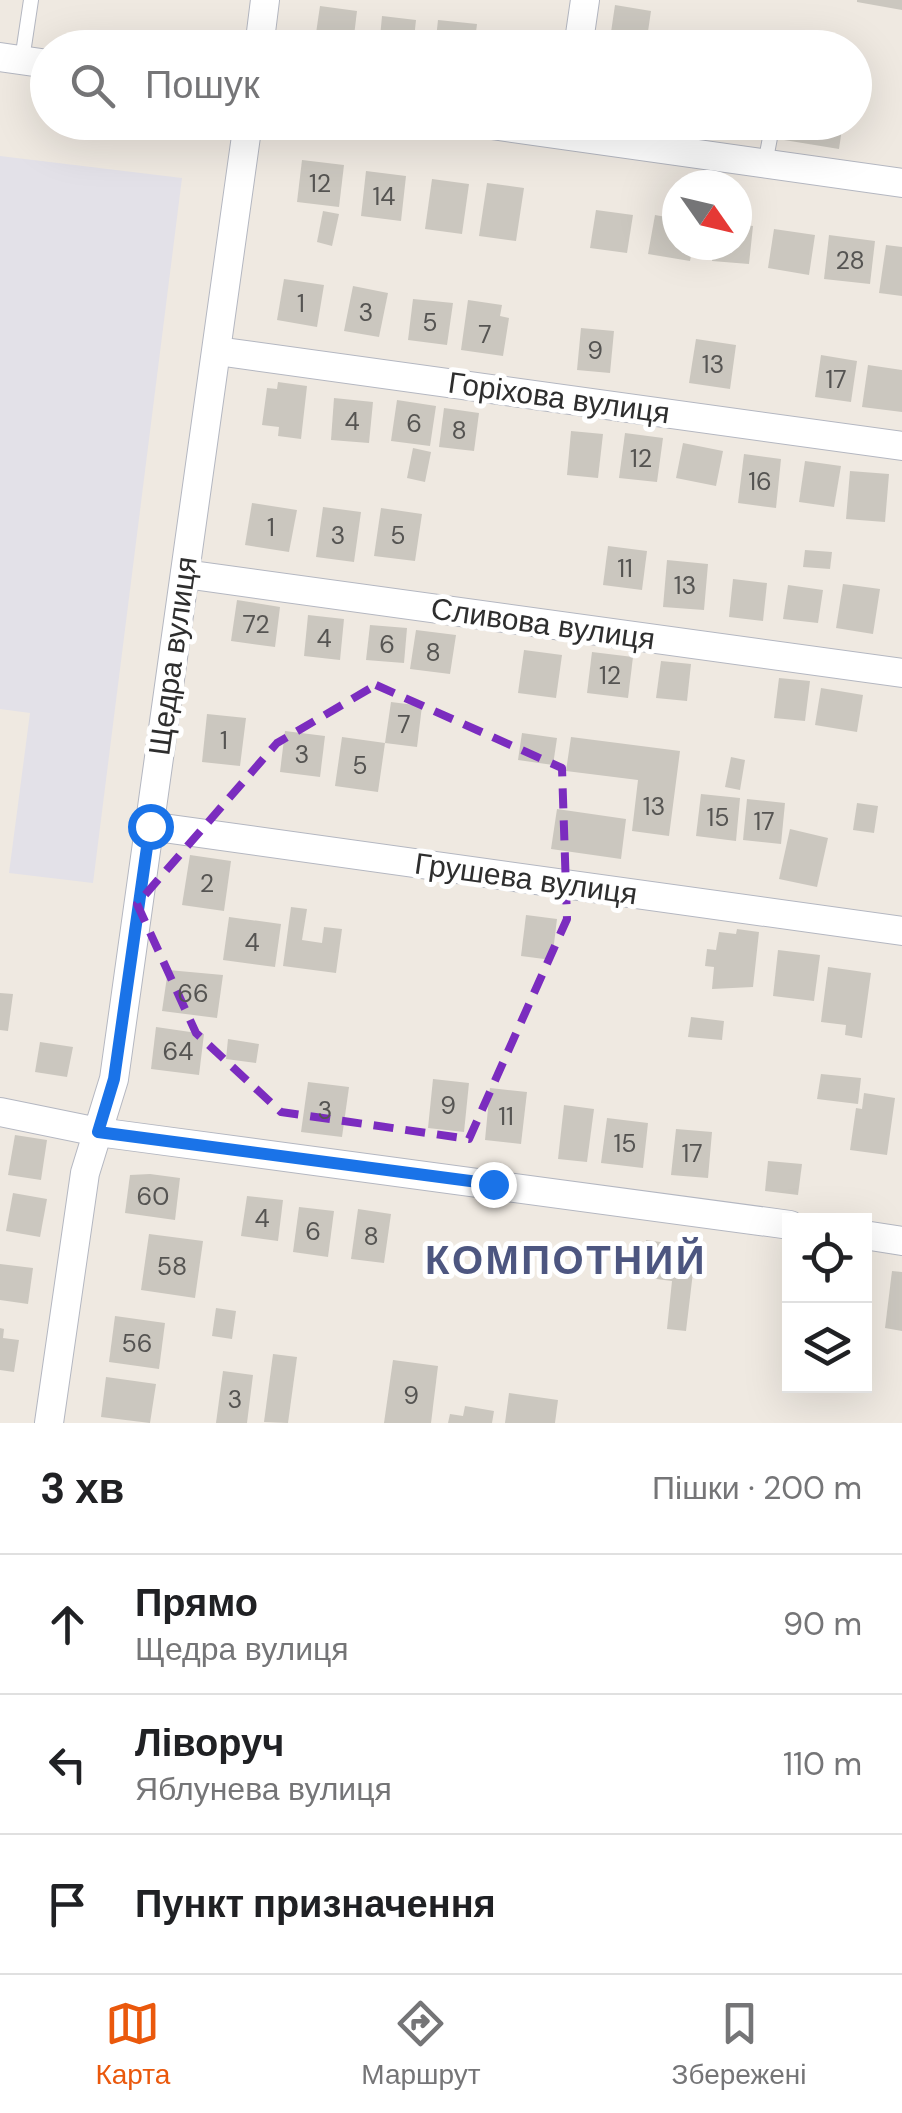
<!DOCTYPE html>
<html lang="uk">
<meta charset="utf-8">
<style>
body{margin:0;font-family:"DM Sans",sans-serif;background:#f2f2f2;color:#202124}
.controls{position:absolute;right:30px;bottom:30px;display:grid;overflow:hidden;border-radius:0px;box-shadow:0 10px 40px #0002}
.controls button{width:90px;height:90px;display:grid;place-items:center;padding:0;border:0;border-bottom:2px solid #e0e0e0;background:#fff;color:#202124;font:50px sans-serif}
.compass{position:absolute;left:662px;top:170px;width:90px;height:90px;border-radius:50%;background:#fff;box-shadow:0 10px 40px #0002;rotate:124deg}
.stop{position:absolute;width:30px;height:30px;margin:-22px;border:8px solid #1a73e8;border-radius:50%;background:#fff}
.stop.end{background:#1a73e8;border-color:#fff;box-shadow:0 2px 10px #0008}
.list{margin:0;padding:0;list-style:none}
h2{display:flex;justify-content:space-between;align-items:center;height:130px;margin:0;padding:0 40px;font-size:42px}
h2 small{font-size:32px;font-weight:400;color:#757577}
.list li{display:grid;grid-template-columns:65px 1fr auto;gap:30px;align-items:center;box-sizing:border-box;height:140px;padding:0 40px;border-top:2px solid #e0e0e0}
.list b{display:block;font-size:38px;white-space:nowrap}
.list p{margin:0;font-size:32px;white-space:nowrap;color:#757577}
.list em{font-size:32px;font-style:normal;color:#757577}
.icon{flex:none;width:55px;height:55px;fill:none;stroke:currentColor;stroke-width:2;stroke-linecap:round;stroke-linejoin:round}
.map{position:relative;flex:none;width:902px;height:1423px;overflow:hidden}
.search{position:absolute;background:#fff;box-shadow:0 10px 40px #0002;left:30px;right:30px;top:30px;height:110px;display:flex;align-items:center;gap:25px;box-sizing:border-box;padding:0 35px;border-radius:55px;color:#757577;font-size:38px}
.sheet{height:550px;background:#fff}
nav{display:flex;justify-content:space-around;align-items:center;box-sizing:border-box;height:140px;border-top:2px solid #e0e0e0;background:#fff;font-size:28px;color:#757577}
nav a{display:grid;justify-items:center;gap:5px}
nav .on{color:#ea580c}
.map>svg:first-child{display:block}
.industrial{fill:#e3e1e8}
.building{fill:#cbc7bf}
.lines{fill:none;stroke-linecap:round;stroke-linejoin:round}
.lane-casing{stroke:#b4b7c1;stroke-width:16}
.street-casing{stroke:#b4b7c1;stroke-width:30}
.lane{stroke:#fff;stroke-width:14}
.street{stroke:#fff;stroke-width:28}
.route{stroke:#1a73e8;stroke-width:12}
.marked{fill:none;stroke:#7b2cbf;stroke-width:8;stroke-dasharray:20 12;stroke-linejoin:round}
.labels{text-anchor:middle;stroke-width:10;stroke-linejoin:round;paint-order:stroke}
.number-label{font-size:25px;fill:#555452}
.street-label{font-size:30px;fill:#2e2e2e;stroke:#fff}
.district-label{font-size:40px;font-weight:bold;letter-spacing:2.5px;fill:#4d5680;stroke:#fff}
</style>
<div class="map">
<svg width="902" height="1423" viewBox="0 0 902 1423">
<rect width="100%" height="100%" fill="#efe9e1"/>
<polygon class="industrial" points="0,156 182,178 93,883 9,873 30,713 0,709"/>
<g class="building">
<polygon points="857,0 902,0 902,10 857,2"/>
<polygon points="615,5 651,11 646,45 610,39"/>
<polygon points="320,6 357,11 353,44 315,40"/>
<polygon points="382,16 416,20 413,48 379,48"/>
<polygon points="438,20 477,24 474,48 435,48"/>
<polygon points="505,36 543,44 542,48 502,48"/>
<polygon points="781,122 843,122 839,149 778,139"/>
<polygon points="302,160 344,165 339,207 297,202"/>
<polygon points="366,171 406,176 401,221 361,216"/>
<polygon points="432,179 469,184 462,234 425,229"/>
<polygon points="487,183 524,188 516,241 479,236"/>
<polygon points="596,210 633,215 627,253 590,248"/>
<polygon points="323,211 339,214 332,246 317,242"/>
<polygon points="655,215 677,219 677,245 693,245 690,261 648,254"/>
<polygon points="737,224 753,226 749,264 712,261 714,245 737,245"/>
<polygon points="774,229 815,235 809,275 768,268"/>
<polygon points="829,235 875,241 870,284 824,279"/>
<polygon points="886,245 902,247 902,296 879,293"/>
<polygon points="284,279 324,285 317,327 277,320"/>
<polygon points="353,286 388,293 379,337 344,331"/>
<polygon points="413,299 453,303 447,345 408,340"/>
<polygon points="468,300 502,305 500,316 509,318 503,356 461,350"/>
<polygon points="581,328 614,331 610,373 577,370"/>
<polygon points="696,339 736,345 730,389 689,383"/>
<polygon points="821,355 857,361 851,402 815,397"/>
<polygon points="868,365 902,370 902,412 862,407"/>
<polygon points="278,382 307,386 301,439 278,436 279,427 262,425 267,388 277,389"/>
<polygon points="334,398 373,402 369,443 331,440"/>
<polygon points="397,400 436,406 430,446 391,441"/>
<polygon points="444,408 479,413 474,451 439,447"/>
<polygon points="571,431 603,434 598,478 567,475"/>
<polygon points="625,433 663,438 657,482 619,478"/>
<polygon points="683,443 723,451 716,486 676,478"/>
<polygon points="413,448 431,452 425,482 407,478"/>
<polygon points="744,454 781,459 776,508 738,503"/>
<polygon points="805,461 841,466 834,507 799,502"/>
<polygon points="850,471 889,474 885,522 846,519"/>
<polygon points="252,503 297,510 289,552 245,545"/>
<polygon points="323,507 361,512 354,562 316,557"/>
<polygon points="381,508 422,514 415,561 374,556"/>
<polygon points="608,546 647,551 642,590 603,585"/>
<polygon points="805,550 832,552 830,569 803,567"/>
<polygon points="667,560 708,564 704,610 663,607"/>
<polygon points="733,579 767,583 763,621 729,617"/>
<polygon points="843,584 880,589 873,634 836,628"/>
<polygon points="788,585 823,590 818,623 783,619"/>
<polygon points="237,600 280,607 275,647 231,641"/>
<polygon points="308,615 344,619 340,660 304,656"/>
<polygon points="370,625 407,628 404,663 366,660"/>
<polygon points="416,630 456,635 450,674 410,669"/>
<polygon points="524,650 562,655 556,698 518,693"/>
<polygon points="592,652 633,657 628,698 587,693"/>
<polygon points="661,661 691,664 687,701 656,698"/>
<polygon points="779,678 810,681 805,721 774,718"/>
<polygon points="821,688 863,695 857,732 815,725"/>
<polygon points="391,702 422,706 417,747 385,743"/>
<polygon points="207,714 246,718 240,766 202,762"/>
<polygon points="285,731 325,736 320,777 280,772"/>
<polygon points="522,733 557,738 553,765 518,760"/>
<polygon points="342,737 385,743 378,792 335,786"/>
<polygon points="571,737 680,751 669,836 632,831 638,780 566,771"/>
<polygon points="731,757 745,760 740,790 725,787"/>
<polygon points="701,794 740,798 736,841 696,836"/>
<polygon points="747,799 785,803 781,844 743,840"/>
<polygon points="857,803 878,806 874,833 853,830"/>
<polygon points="557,809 626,819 621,859 551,849"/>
<polygon points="790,829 828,838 817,887 779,879"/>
<polygon points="190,855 231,861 224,911 182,905"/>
<polygon points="291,907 307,909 302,940 322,943 324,927 342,929 336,973 283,966"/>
<polygon points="526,915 557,919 552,960 521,956"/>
<polygon points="229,917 281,924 275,967 223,960"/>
<polygon points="737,929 759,932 753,987 712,989 714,967 705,966 707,949 716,950 719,932 736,934"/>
<polygon points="778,950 820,955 814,1001 773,996"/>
<polygon points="828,967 871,973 862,1038 845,1035 846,1025 821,1022"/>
<polygon points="168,970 223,975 217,1018 162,1011"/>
<polygon points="0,993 13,994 8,1031 0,1030"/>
<polygon points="691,1017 724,1021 722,1040 688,1037"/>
<polygon points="156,1027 204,1034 199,1075 151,1069"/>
<polygon points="228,1039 259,1044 256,1063 226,1059"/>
<polygon points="40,1042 73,1047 67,1077 35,1072"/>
<polygon points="821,1074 861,1078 858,1104 817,1099"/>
<polygon points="433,1079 469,1083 464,1132 428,1128"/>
<polygon points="308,1082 349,1087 342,1137 301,1132"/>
<polygon points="490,1088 527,1092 521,1144 485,1140"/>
<polygon points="864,1093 895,1098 887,1155 850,1150 856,1108 862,1109"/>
<polygon points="564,1105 594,1109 587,1162 558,1159"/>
<polygon points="607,1118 648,1123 643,1168 601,1163"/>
<polygon points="676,1129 712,1132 708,1178 671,1175"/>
<polygon points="15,1135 47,1140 41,1180 8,1175"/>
<polygon points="768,1161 802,1164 798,1195 765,1191"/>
<polygon points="150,1174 180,1178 175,1220 125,1213 130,1175"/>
<polygon points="13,1193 47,1199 40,1237 6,1231"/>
<polygon points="247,1196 283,1200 278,1241 241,1236"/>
<polygon points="299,1207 334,1211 328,1257 293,1252"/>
<polygon points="358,1209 391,1214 384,1263 351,1259"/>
<polygon points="149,1234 203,1241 195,1298 141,1290"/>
<polygon points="646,1240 696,1247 686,1331 667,1329 672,1281 641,1277"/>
<polygon points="0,1264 33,1268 28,1304 0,1300"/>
<polygon points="892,1271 902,1272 902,1331 885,1328"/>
<polygon points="216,1308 236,1311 232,1339 212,1336"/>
<polygon points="115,1316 165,1323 159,1369 109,1362"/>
<polygon points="0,1328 4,1329 3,1338 19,1340 14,1372 0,1370"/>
<polygon points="273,1354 297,1357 288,1423 264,1422"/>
<polygon points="393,1360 438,1366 431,1423 384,1423"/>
<polygon points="223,1371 253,1375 247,1423 216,1423"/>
<polygon points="106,1377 156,1384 150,1423 101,1417"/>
<polygon points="509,1393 558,1400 555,1423 505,1423"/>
<polygon points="465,1406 494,1411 492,1423 448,1423 450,1414 463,1416"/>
</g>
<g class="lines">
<defs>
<g id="lane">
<polyline points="22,60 31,0"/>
<polyline points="765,164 773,122"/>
</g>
<g id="street">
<polyline points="259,48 265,0"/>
<polyline points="578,48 585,0"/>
<polyline points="0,57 48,64"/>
<polyline points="471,122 902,183"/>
<polyline points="217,351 902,446"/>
<polyline points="185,574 902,673"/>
<polyline points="149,826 902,931"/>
<polyline points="0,1112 98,1132 790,1225"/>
<polyline points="864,1235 902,1241"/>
<polyline points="49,1423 85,1173 114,1079 248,122"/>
</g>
</defs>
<use href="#lane" class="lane-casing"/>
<use href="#street" class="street-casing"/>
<use href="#lane" class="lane"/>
<use href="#street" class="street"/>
</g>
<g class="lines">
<polyline class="route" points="150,826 114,1079 98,1132 493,1184"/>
</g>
<path class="marked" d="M376 685 562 768 567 919 469 1139 281 1112 196 1033 137 904 277 743Z"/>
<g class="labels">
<g class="number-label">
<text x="320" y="192">12</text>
<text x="384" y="205">14</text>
<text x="850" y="269">28</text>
<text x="301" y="312">1</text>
<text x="366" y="321">3</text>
<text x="430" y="331">5</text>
<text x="485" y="343">7</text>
<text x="595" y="359">9</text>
<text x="713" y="373">13</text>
<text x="836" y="388">17</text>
<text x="352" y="430">4</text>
<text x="414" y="432">6</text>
<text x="459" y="439">8</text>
<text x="641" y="467">12</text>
<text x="760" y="490">16</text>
<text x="271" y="536">1</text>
<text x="338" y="544">3</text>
<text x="398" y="544">5</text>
<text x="625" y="577">11</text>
<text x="685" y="594">13</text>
<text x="256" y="633">72</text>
<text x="324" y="647">4</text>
<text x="387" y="653">6</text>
<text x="433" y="661">8</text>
<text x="610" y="684">12</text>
<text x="404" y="733">7</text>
<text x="224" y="749">1</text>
<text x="302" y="763">3</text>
<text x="360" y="774">5</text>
<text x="654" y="815">13</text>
<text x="718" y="826">15</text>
<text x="764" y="830">17</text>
<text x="207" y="892">2</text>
<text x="252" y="951">4</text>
<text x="193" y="1002">66</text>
<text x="178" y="1060">64</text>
<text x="448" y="1114">9</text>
<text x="325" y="1119">3</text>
<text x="506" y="1125">11</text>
<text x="625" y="1152">15</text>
<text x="692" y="1162">17</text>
<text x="153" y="1205">60</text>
<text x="262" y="1227">4</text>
<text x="313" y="1240">6</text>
<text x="371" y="1245">8</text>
<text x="172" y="1275">58</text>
<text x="137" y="1352">56</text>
<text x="411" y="1404">9</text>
<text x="235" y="1408">3</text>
</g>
<g class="street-label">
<text transform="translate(559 398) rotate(8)" y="10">Горіхова вулиця</text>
<text transform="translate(543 624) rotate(8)" y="10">Сливова вулиця</text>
<text transform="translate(173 656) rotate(-82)" y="10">Щедра вулиця</text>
<text transform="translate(526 879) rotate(8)" y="10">Грушева вулиця</text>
</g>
<g class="district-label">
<text x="566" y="1274">КОМПОТНИЙ</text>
</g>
</g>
</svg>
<div class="controls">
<button><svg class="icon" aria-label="locate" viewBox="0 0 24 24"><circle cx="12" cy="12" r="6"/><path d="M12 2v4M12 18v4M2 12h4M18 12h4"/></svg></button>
<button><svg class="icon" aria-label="layers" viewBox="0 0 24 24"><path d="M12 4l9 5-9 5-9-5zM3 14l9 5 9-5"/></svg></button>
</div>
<svg class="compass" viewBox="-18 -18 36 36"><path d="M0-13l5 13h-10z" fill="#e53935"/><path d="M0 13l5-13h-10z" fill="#757577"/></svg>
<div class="stop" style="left:150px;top:826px"></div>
<div class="stop end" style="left:493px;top:1184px"></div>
<div class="search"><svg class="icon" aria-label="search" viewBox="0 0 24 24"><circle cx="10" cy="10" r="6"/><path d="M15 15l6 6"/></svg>Пошук</div>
</div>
<section class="sheet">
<h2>3 хв<small>Пішки · 200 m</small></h2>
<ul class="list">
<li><svg class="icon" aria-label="ahead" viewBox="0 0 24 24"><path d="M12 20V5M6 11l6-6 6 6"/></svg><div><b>Прямо</b><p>Щедра вулиця</p></div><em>90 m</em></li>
<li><svg class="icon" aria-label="left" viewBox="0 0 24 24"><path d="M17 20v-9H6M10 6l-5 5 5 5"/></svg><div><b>Ліворуч</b><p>Яблунева вулиця</p></div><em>110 m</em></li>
<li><svg class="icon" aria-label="arrive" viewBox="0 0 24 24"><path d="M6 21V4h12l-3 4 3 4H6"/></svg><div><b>Пункт призначення</b></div></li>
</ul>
</section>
<nav>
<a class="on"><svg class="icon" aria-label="map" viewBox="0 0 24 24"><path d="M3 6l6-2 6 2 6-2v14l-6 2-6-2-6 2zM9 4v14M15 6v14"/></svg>Карта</a>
<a><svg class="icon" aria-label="directions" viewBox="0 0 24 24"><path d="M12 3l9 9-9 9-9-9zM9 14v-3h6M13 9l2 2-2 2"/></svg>Маршрут</a>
<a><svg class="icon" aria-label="saved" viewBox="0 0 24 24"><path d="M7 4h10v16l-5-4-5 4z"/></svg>Збережені</a>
</nav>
